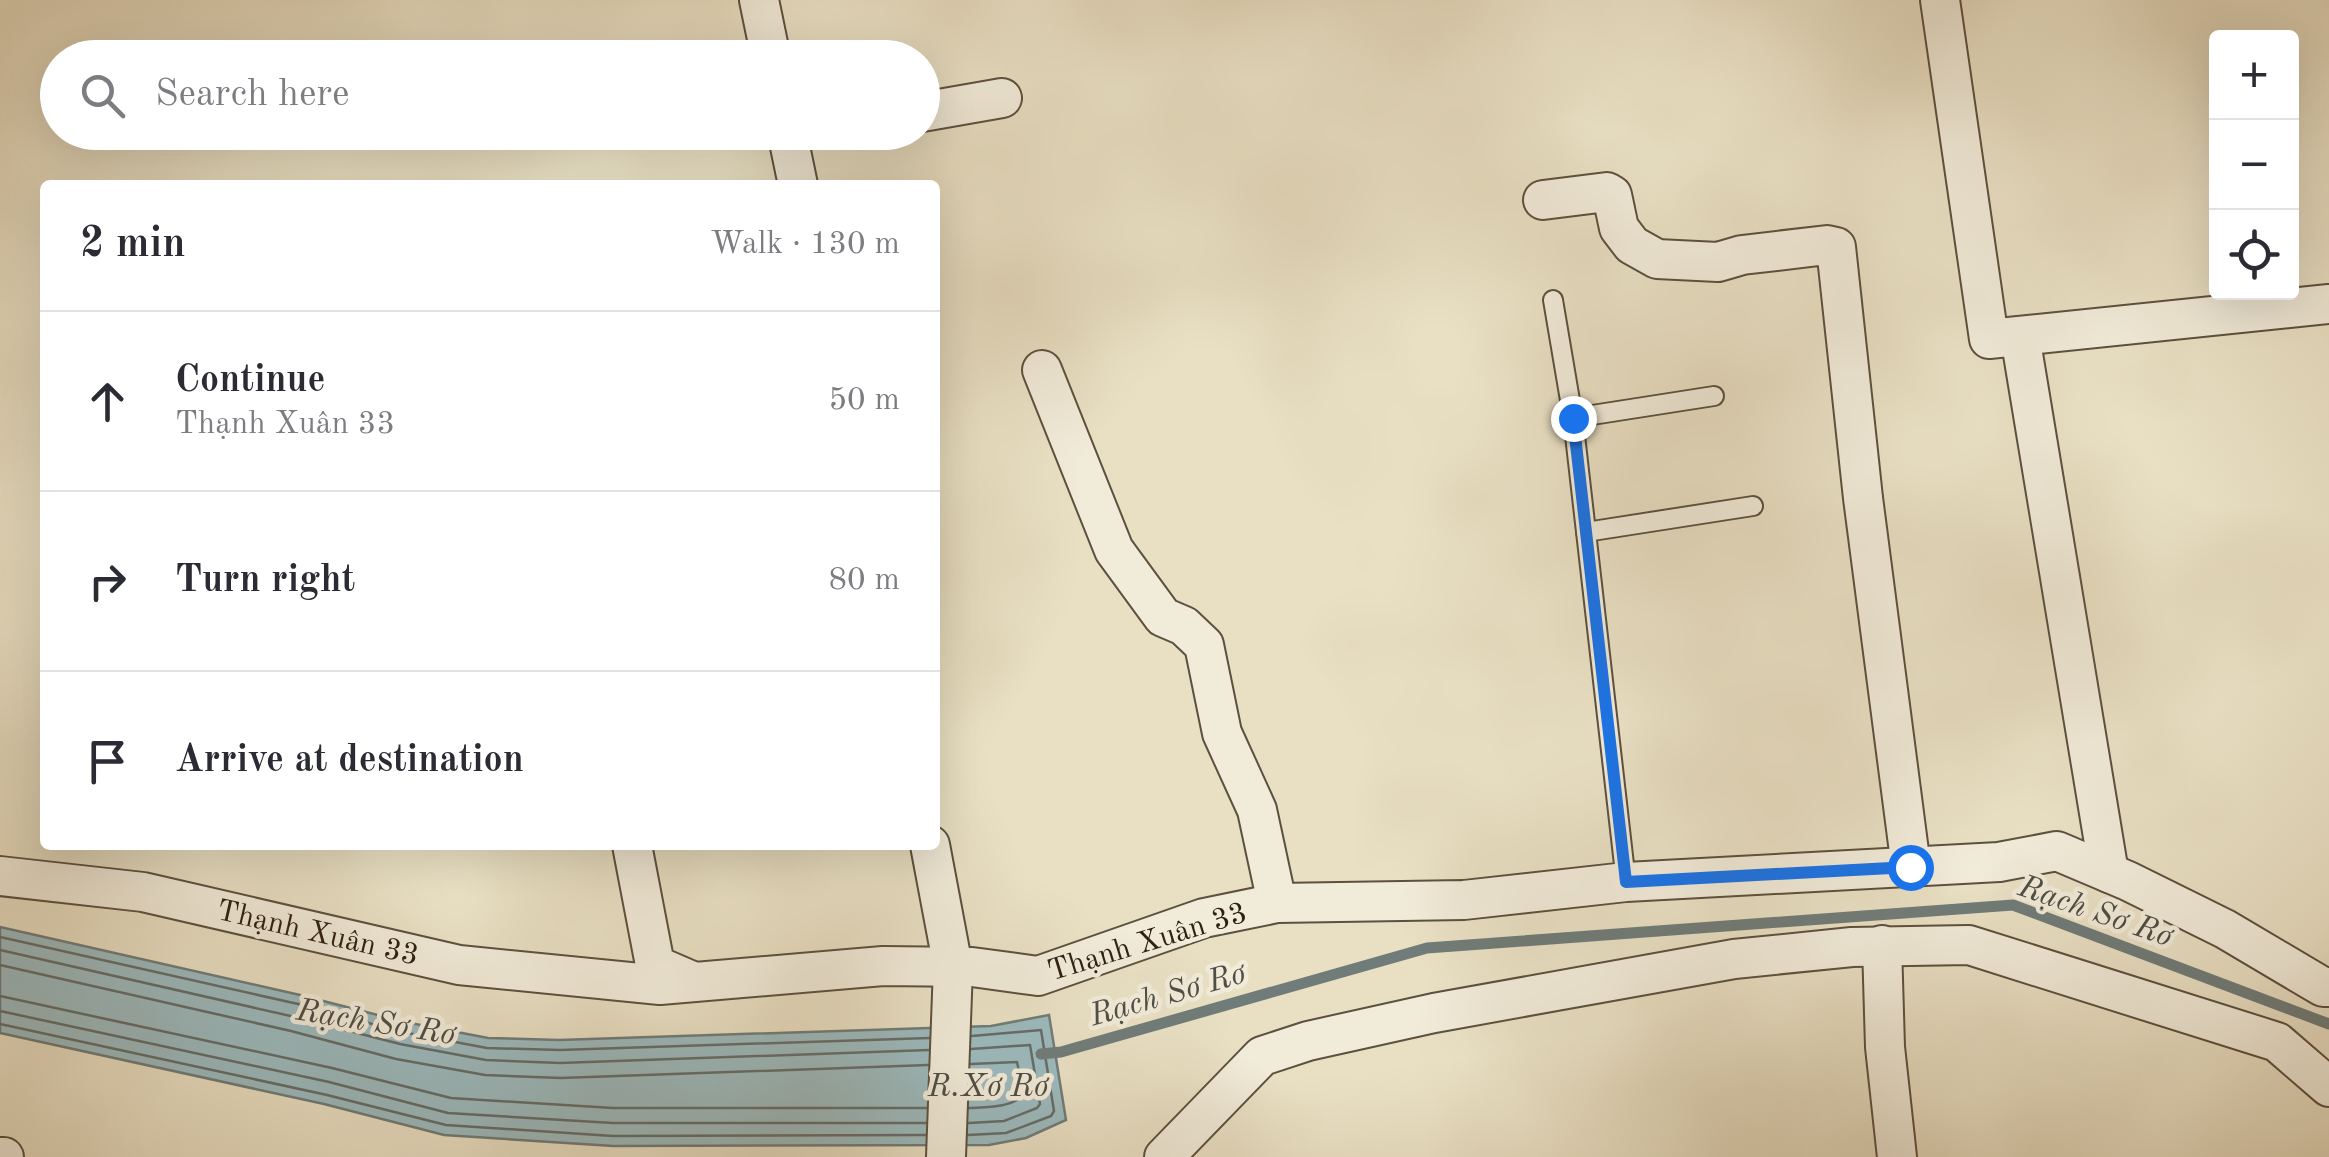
<!DOCTYPE html>
<meta charset="utf-8">
<style>
body{margin:0;font-family:"Old Standard TT",serif;background:#f2f2f3;color:#2b2b33}
.controls{position:absolute;right:30px;top:30px;display:grid;overflow:hidden;border-radius:10px;box-shadow:0 10px 40px #0002}
.controls button{width:90px;height:90px;display:grid;place-items:center;padding:0;border:0;border-bottom:2px solid #e1e1e2;background:#fff;color:#2b2b33;font:50px sans-serif}
.stop{position:absolute;width:30px;height:30px;margin:-22px;border:8px solid #1a73e8;border-radius:50%;background:#fff}
.stop.end{background:#1a73e8;border-color:#fff;box-shadow:0 2px 10px #0008}
.list{margin:0;padding:0;list-style:none}
h2{display:flex;justify-content:space-between;align-items:center;height:130px;margin:0;padding:0 40px;font-size:42px}
h2 small{font-size:32px;font-weight:400;color:#7c7c81}
.list li{display:grid;grid-template-columns:65px 1fr auto;gap:30px;align-items:center;box-sizing:border-box;height:180px;padding:0 40px;border-top:2px solid #e1e1e2}
.list b{display:block;font-size:38px;white-space:nowrap}
.list p{margin:0;font-size:32px;white-space:nowrap;color:#7c7c81}
.list em{font-size:32px;font-style:normal;color:#7c7c81}
.icon{flex:none;width:55px;height:55px;fill:none;stroke:currentColor;stroke-width:2;stroke-linecap:round;stroke-linejoin:round}
.map{position:relative;flex:none;width:2329px;height:1157px;overflow:hidden}
.search{position:absolute;background:#fff;box-shadow:0 10px 40px #0002;left:40px;top:40px;width:900px;height:110px;display:flex;align-items:center;gap:25px;box-sizing:border-box;padding:0 35px;border-radius:55px;color:#7c7c81;font-size:38px}
.panel{position:absolute;background:#fff;box-shadow:0 10px 40px #0002;left:40px;top:180px;width:900px;height:670px;border-radius:10px}
.map>svg:first-child{display:block}
.water{fill:#9cbabe;stroke:#707c79;stroke-width:2.5}
.lines{fill:none;stroke-linecap:round;stroke-linejoin:round}
.shore{stroke:#656d68;stroke-width:2.5}
.stream{stroke:#707c79;stroke-width:11}
.service-casing{stroke:#5d503e;stroke-width:22}
.minor-casing{stroke:#5d503e;stroke-width:42}
.service{stroke:#f1ebd9;stroke-width:18}
.minor{stroke:#f1ebd9;stroke-width:38}
.route{stroke:#1a73e8;stroke-width:12}
.labels{text-anchor:middle;stroke-width:9;stroke-linejoin:round;paint-order:stroke}
.street-label{font-size:30px;fill:#2e2012;stroke:#f1ebd9}
.water-label{font-size:32px;font-style:italic;fill:#4f4e46;stroke:#f1ebd9}
</style>
<div class="map">
<svg width="2329" height="1157" viewBox="0 0 2329 1157">
<rect width="100%" height="100%" fill="#e9e0c4"/>
<filter id="stains"><feTurbulence type="fractalNoise" baseFrequency=".002" numOctaves="4"/><feColorMatrix values="0 0 0 0 .2 0 0 0 0 .09 0 0 0 0 .02 0 0 0 .5 -.17"/></filter>
<radialGradient id="worn" r=".72"><stop offset=".6" stop-color="#630" stop-opacity="0"/><stop offset="1" stop-color="#630" stop-opacity=".3"/></radialGradient>
<polygon class="water" points="0,927 300,995 405,1022 488,1038 559,1040 991,1026 1049,1015 1066,1120 1026,1138 989,1145 613,1146 444,1135 324,1104 0,1033"/>
<g class="lines">
<g class="shore">
<polyline points="0,937 298,1004 402,1032 487,1048 560,1050 929,1038"/>
<polyline points="0,950 295,1017 400,1044 486,1060 560,1063 929,1050"/>
<polyline points="0,965 291,1031 396,1059 485,1075 561,1078 928,1065"/>
<polyline points="0,996 332,1068 451,1098 613,1108 927,1108"/>
<polyline points="0,1011 329,1082 448,1113 613,1123 926,1123"/>
<polyline points="0,1024 327,1095 446,1125 613,1136 926,1135"/>
<path d="M969 1108C988 1107 1010 1108 1024 1095L1017 1062 971 1064"/>
<polyline points="969,1123 1004,1121 1037,1108 1040,1104 1030,1045 971,1049"/>
<polyline points="968,1135 1006,1133 1051,1116 1054,1111 1041,1030 972,1036"/>
</g>
<polyline class="stream" points="1041,1054 1061,1052 1427,948 2013,905 2329,1024"/>
<defs>
<g id="service">
<polyline points="1553,300 1573,418 1626,882"/>
<polyline points="1573,418 1714,396"/>
<polyline points="1586,532 1753,506"/>
</g>
<g id="minor">
<polyline points="759,0 771,58"/>
<polyline points="1940,0 1989,339 2329,304"/>
<polyline points="922,112 1002,98"/>
<polyline points="787,132 798,185"/>
<polyline points="1543,200 1607,192 1612,195 1619,228 1632,245 1657,259 1718,262 1742,255 1827,245 1836,247 1863,498 1911,867"/>
<polyline points="2020,336 2109,873"/>
<polyline points="1042,370 1114,550 1163,617 1184,626 1204,645 1222,733 1257,810 1277,903"/>
<polyline points="632,845 655,965 692,981"/>
<polyline points="930,845 953,967 946,1157"/>
<polyline points="0,876 143,892 459,965 660,985 883,966 972,967 1038,976 1204,918 1277,903 1464,900 1626,882 1999,862 2057,851 2128,881 2225,929 2323,987 2329,987"/>
<polyline points="1882,945 1885,1047 1897,1157"/>
<polyline points="0,1157 4,1157"/>
<polyline points="1164,1157 1262,1056 1308,1041 1434,1013 1734,959 1852,947 1969,945 2277,1042 2329,1087"/>
</g>
</defs>
<use href="#service" class="service-casing"/>
<use href="#minor" class="minor-casing"/>
<use href="#service" class="service"/>
<use href="#minor" class="minor"/>
</g>
<g class="lines">
<polyline class="route" points="1573,418 1626,882 1910,867"/>
</g>
<g class="labels">
<g class="street-label">
<text transform="translate(318 932) rotate(13)" y="10">Thạnh Xuân 33</text>
<text transform="translate(1147 941) rotate(-17)" y="10">Thạnh Xuân 33</text>
</g>
<g class="water-label">
<text transform="translate(2096 910) rotate(19)" y="11">Rạch Sơ Rơ</text>
<text transform="translate(1167 993) rotate(-16)" y="11">Rạch Sơ Rơ</text>
<text transform="translate(376 1021) rotate(9)" y="11">Rạch Sơ Rơ</text>
<text x="988" y="1096">R.Xơ Rơ</text>
</g>
</g>
<rect width="100%" height="100%" filter="url(#stains)"/>
<rect width="100%" height="100%" fill="url(#worn)"/>
</svg>
<div class="controls">
<button>+</button>
<button>−</button>
<button><svg class="icon" aria-label="locate" viewBox="0 0 24 24"><circle cx="12" cy="12" r="6"/><path d="M12 2v4M12 18v4M2 12h4M18 12h4"/></svg></button>
</div>
<div class="stop" style="left:1910px;top:867px"></div>
<div class="stop end" style="left:1573px;top:418px"></div>
<div class="search"><svg class="icon" aria-label="search" viewBox="0 0 24 24"><circle cx="10" cy="10" r="6"/><path d="M15 15l6 6"/></svg>Search here</div>
<section class="panel">
<h2>2 min<small>Walk · 130 m</small></h2>
<ul class="list">
<li><svg class="icon" aria-label="ahead" viewBox="0 0 24 24"><path d="M12 20V5M6 11l6-6 6 6"/></svg><div><b>Continue</b><p>Thạnh Xuân 33</p></div><em>50 m</em></li>
<li><svg class="icon" aria-label="right" viewBox="0 0 24 24"><path d="M7 20v-9h11M14 6l5 5-5 5"/></svg><div><b>Turn right</b></div><em>80 m</em></li>
<li><svg class="icon" aria-label="arrive" viewBox="0 0 24 24"><path d="M6 21V4h12l-3 4 3 4H6"/></svg><div><b>Arrive at destination</b></div></li>
</ul>
</section>
</div>
